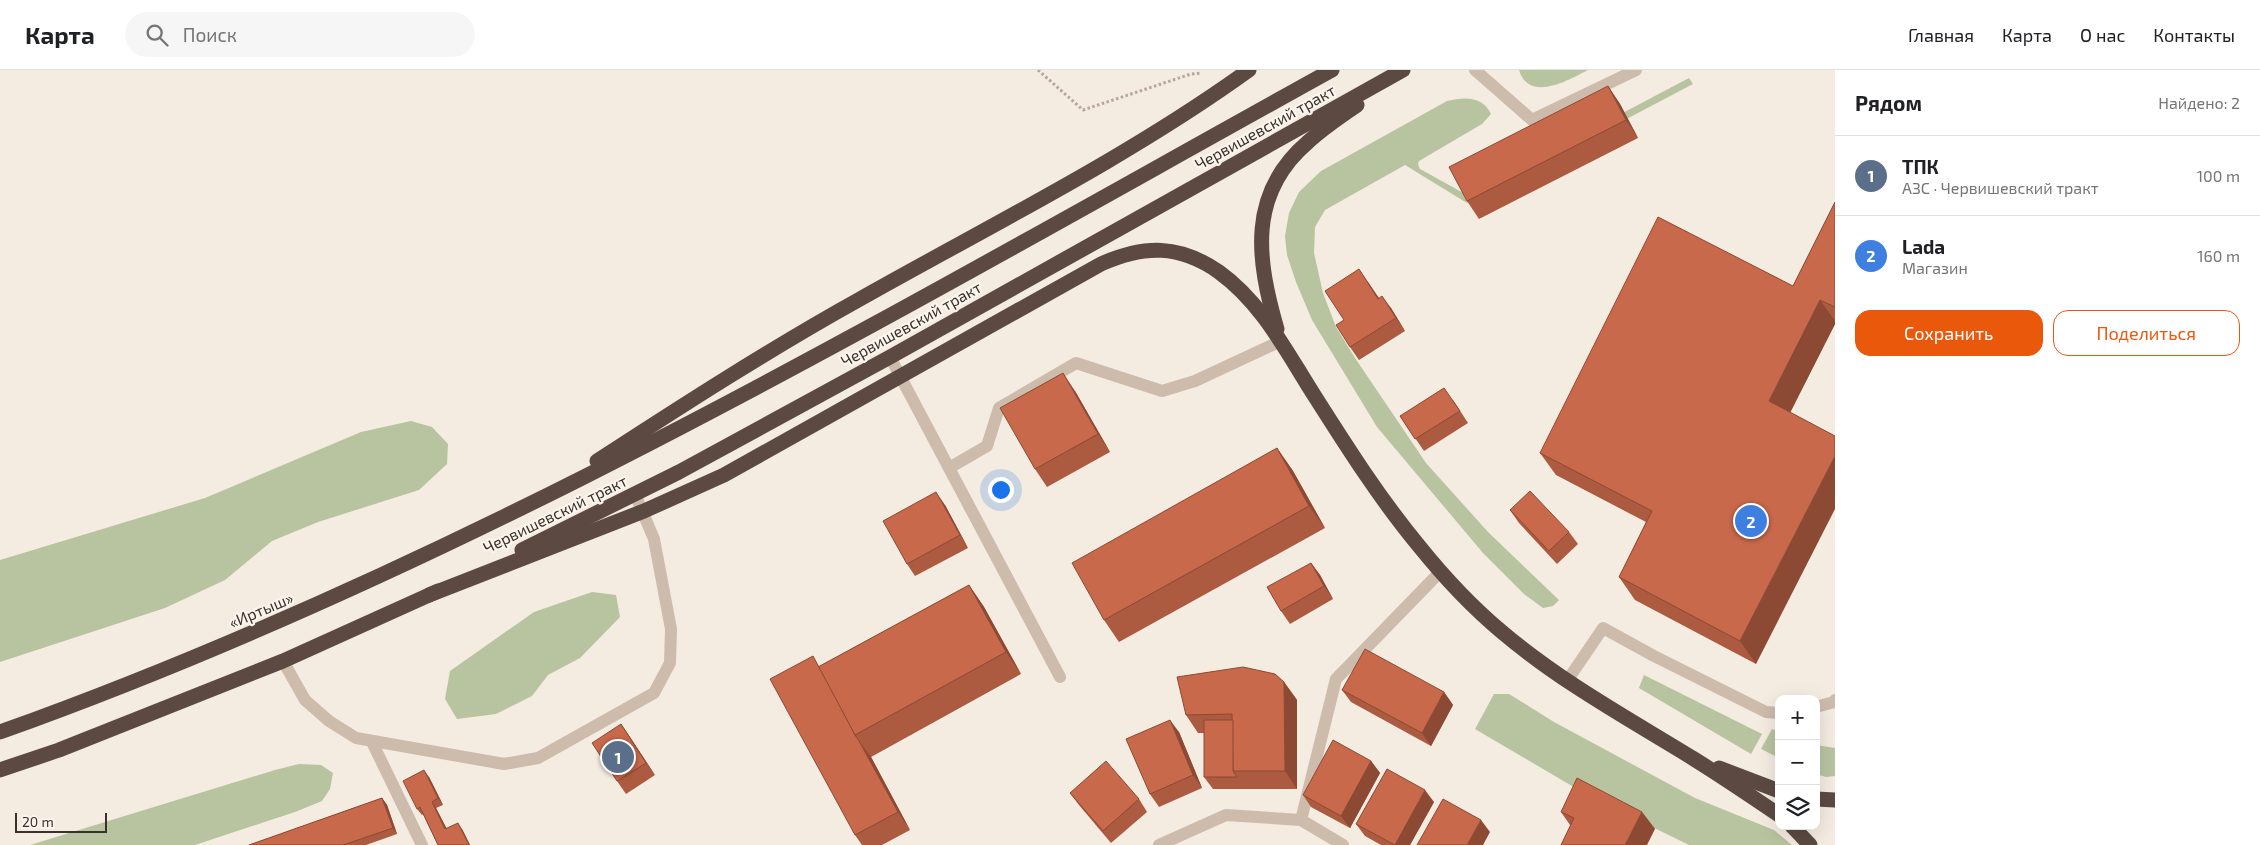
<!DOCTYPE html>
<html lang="ru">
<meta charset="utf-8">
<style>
body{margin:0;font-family:"Exo 2",sans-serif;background:#f6f6f6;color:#202124}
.controls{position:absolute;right:15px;bottom:15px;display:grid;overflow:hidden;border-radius:10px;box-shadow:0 5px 20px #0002}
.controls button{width:45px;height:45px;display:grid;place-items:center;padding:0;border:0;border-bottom:1px solid #e0e0e0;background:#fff;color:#202124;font:25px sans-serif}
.scale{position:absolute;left:15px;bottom:12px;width:92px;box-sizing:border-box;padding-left:5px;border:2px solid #3b302b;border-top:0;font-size:14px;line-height:18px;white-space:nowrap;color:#3b302b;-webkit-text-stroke:4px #fbf5ee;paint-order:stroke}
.you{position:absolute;left:1000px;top:419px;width:18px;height:18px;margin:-12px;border:4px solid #fff;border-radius:50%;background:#1a73e8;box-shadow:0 0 0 8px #1a73e833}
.badge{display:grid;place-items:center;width:32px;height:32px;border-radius:50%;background:#ea580c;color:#fff;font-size:16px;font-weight:700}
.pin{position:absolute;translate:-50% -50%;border:2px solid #fff;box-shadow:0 1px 5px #0006}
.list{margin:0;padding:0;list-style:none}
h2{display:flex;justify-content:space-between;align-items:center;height:65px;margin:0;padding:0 20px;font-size:21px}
h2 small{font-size:16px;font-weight:400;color:#757577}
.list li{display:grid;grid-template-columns:32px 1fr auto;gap:15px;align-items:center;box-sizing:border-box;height:80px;padding:0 20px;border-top:1px solid #e0e0e0}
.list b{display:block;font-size:19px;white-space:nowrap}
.list p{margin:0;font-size:16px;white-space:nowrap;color:#757577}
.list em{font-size:16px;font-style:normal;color:#757577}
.actions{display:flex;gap:10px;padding:15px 20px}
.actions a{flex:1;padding:11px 0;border:1px solid #ea580c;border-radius:15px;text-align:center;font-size:18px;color:#ea580c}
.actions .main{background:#ea580c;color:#fff}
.icon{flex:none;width:28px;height:28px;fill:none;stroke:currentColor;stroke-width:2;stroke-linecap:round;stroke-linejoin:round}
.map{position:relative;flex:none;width:1835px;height:775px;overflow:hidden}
header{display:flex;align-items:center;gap:30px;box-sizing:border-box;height:70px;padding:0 25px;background:#fff;border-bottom:1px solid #e0e0e0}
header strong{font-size:24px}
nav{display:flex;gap:28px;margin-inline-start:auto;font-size:18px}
.search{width:350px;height:45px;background:#f6f6f6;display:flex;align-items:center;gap:12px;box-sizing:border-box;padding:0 18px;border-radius:28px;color:#757577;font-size:19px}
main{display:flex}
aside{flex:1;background:#fff}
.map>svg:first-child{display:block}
.green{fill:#b8c4a0}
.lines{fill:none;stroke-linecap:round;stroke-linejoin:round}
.path{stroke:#b9a596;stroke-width:3;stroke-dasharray:2.5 2.5;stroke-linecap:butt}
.lane{stroke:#cdbbac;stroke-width:12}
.highway{stroke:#5c4a42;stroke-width:15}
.wall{fill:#ac5a40}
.shaded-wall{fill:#8c4a34}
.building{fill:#c8694b;stroke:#8c4a34}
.labels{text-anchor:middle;stroke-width:4.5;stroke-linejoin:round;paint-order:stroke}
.street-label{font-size:16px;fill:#3b302b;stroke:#fbf5ee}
</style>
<header>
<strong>Карта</strong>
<div class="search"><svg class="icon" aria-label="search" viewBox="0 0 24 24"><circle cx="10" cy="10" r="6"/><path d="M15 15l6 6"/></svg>Поиск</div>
<nav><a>Главная</a><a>Карта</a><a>О нас</a><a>Контакты</a></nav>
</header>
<main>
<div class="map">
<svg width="1835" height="775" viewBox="0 0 1835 775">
<rect width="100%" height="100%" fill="#f4ebe1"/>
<g class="green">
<path d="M1519 0H1588C1569 10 1529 33 1519 0Z"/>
<path d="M1689 8 1693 14 1467 133 1405 95 1325 140 1315 157 1314 183 1323 223 1336 257 1355 288 1426 393 1488 462 1559 530 1553 536 1543 538 1524 524 1483 483 1377 357 1312 250 1296 212 1287 185 1285 166 1289 143 1299 122 1321 101 1447 31C1465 27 1482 26 1491 44L1482 54 1419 91 1418 94 1420 99 1467 125Z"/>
<polygon points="411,351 432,357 448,374 447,394 419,420 318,452 272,471 225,510 165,538 0,592 0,490 205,428 361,362"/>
<polygon points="592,522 616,525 620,547 580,588 548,605 532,626 496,644 457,649 445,629 450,601 534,542"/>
<polygon points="1644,605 1762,664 1751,684 1639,618"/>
<polygon points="1494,624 1509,624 1554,652 1695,728 1774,760 1792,775 1689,775 1589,726 1475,659"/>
<polygon points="1772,659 1779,662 1779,688 1761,679"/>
<polygon points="1816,675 1835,678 1835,706 1826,707 1816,704"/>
<polygon points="299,694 321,695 333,703 330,719 322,731 295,742 195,775 30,775 275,700"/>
</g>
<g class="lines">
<polyline class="path" points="1038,0 1083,40 1191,4 1201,3"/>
<g class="lane">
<polyline points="1475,0 1532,50 1636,0"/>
<polyline points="890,287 1060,607"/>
<polyline points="949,398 987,376 999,338 1076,293 1162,321 1195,311 1281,271"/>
<polyline points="283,591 305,630 329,651 356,668 504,694 538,688 654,623 670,593 671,559 654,469 635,424"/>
<polyline points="1567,611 1603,558 1654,586 1766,642 1779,643"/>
<polyline points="1816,637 1834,632 1835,630"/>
<polyline points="372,672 422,775"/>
<polyline points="1301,750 1336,609 1441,501"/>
<polyline points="1159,775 1226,745 1301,750 1343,775"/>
</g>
<g class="highway">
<path d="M1277 259C1257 190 1247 124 1308 72 1323 58 1340 47 1357 35"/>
<path d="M597 391C683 335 770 279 860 229 991 155 1127 88 1249 0"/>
<polyline points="522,480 679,402 890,287 1403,0"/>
<path d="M429 525 644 441 724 405 1101 194C1144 175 1179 174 1219 202 1262 233 1286 281 1314 325 1347 377 1380 429 1419 476 1444 507 1472 537 1502 562 1561 612 1629 649 1694 689 1723 707 1751 726 1779 745"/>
<path d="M0 662C468 495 898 240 1332 0"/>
<polyline points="1719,698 1779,721"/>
<polyline points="0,700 59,680 283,591 438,521"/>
<polyline points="1816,729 1835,730"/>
<polyline points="1792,756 1810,775"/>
</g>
</g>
<g class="wall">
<polygon points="1608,16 1620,34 1638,68 1479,149 1467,131"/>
<polygon points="1835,132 1835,254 1790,342 1756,594 1635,530 1619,507 1646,452 1556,405 1540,383 1793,216"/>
<polygon points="1368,212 1379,228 1391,238 1405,261 1359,290 1350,277 1344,250"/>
<polygon points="1075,321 1110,382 1047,417 1035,399"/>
<polygon points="1453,330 1468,353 1424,381 1400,346"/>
<polygon points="1277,378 1293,401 1325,458 1119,572 1104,550"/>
<polygon points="945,435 968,478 915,506 907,494"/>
<polygon points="1510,440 1569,462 1578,474 1557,494 1519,453"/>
<polygon points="1311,493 1320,505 1333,529 1290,554 1281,541"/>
<polygon points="969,515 984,537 1021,604 871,687 910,760 882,775 862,775 855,765 820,596"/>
<polygon points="1284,612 1297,630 1297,719 1213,719 1204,707 1204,663 1198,663 1186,645"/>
<polygon points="1342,620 1444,622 1453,635 1431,676 1351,632"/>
<polygon points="621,654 655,705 626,724 617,711"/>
<polygon points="1179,662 1202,718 1159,737 1150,724"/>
<polygon points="1371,691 1380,703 1350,758 1311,737 1303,725"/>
<polygon points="429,707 443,735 436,738 446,758 462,759 470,775 438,775 423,744 422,745 417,739"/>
<polygon points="1070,723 1139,729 1147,742 1111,773 1079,735"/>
<polygon points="382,728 387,735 397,764 366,775 249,775"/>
<polygon points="1434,732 1410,775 1381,775 1365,766 1356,754"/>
<polygon points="1561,742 1642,742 1655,759 1570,755"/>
</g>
<g class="shaded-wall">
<polygon points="1608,16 1620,34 1638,68 1626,50"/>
<polygon points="1359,199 1368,212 1387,241 1378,229"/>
<polygon points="1382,226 1391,238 1405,261 1396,248"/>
<polygon points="1820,230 1835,251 1835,254 1785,353 1769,331"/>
<polygon points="1063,303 1075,321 1110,382 1098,364"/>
<polygon points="1277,378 1293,401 1325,458 1309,436"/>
<polygon points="1835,386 1835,439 1756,594 1740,571"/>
<polygon points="936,422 945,435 968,478 960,465"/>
<polygon points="1311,493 1320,505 1333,529 1324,516"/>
<polygon points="969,515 984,537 1021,604 1006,582"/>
<polygon points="1284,612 1297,630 1297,719 1285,701"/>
<polygon points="1444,622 1453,635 1431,676 1422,663"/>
<polygon points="1170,650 1179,662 1202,718 1193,705"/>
<polygon points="621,654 630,667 655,705 646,693"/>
<polygon points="859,671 871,687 910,760 898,742"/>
<polygon points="1371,691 1380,703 1350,758 1341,746"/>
<polygon points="424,700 429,707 443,735 438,728"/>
<polygon points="1425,720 1434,732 1410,775 1395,775"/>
<polygon points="382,728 387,735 397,764 393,758"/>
<polygon points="432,732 436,738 450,765 445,759"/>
<polygon points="1642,742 1655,759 1647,775 1625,775"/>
<polygon points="1481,750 1490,762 1483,775 1467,775"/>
<polygon points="458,753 462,759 470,775 469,775"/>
</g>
<g class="building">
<polygon points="1608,16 1626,50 1467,131 1449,97"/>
<polygon points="1835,132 1835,237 1820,230 1769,331 1835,366 1835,386 1740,571 1619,507 1652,441 1540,383 1658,147 1793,216"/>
<polygon points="1359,199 1378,229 1382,226 1396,248 1350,277 1336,255 1344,250 1325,221"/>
<polygon points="1063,303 1098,364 1035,399 1000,338"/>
<polygon points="1444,318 1460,341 1415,369 1400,346"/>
<polygon points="1277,378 1309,436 1104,550 1072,493"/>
<polygon points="1530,421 1569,462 1549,481 1510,440"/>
<polygon points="936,422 960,465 907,494 883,451"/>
<polygon points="1311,493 1324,516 1281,541 1267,517"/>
<polygon points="969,515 1006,582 855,665 818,597"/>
<polygon points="1365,579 1444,622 1422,663 1342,620"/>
<polygon points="813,586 855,665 859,671 898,742 855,765 770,609"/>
<polygon points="1243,597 1275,604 1284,612 1285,701 1233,701 1232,644 1186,645 1177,607"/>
<polygon points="1170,650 1193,705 1150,724 1126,669"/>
<polygon points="1204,650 1233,650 1233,701 1237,707 1204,707"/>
<polygon points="621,654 646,693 617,711 592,673"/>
<polygon points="1333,670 1371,691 1341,746 1303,725"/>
<polygon points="1106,691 1139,729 1103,761 1070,723"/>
<polygon points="1387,699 1425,720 1395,775 1356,754"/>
<polygon points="424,700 438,728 432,732 445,759 458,753 469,775 438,775 420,737 417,739 403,711"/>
<polygon points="1577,708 1642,742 1625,775 1561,775 1574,748 1561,742"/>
<polygon points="382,728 393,758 343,775 249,775"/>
<polygon points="1443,729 1481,750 1467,775 1417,775"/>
</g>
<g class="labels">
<g class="street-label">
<text transform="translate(1265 57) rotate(-29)" y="6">Червишевский тракт</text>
<text transform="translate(911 254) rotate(-29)" y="6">Червишевский тракт</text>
<text transform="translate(555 444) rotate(-26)" y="6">Червишевский тракт</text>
<text transform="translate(261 540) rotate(-23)" y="6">«Иртыш»</text>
</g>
</g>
</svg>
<div class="controls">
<button>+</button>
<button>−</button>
<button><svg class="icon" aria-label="layers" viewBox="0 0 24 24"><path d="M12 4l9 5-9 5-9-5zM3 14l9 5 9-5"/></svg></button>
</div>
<div class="scale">20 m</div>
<div class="you"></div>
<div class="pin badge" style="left:618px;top:687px;background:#5c6f8a">1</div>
<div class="pin badge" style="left:1751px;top:451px;background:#3f7fe0">2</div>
</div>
<aside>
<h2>Рядом<small>Найдено: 2</small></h2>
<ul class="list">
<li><span class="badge" style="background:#5c6f8a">1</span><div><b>ТПК</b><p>АЗС · Червишевский тракт</p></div><em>100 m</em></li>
<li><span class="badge" style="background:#3f7fe0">2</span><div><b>Lada</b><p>Магазин</p></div><em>160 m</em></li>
</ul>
<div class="actions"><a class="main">Сохранить</a><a>Поделиться</a></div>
</aside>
</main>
